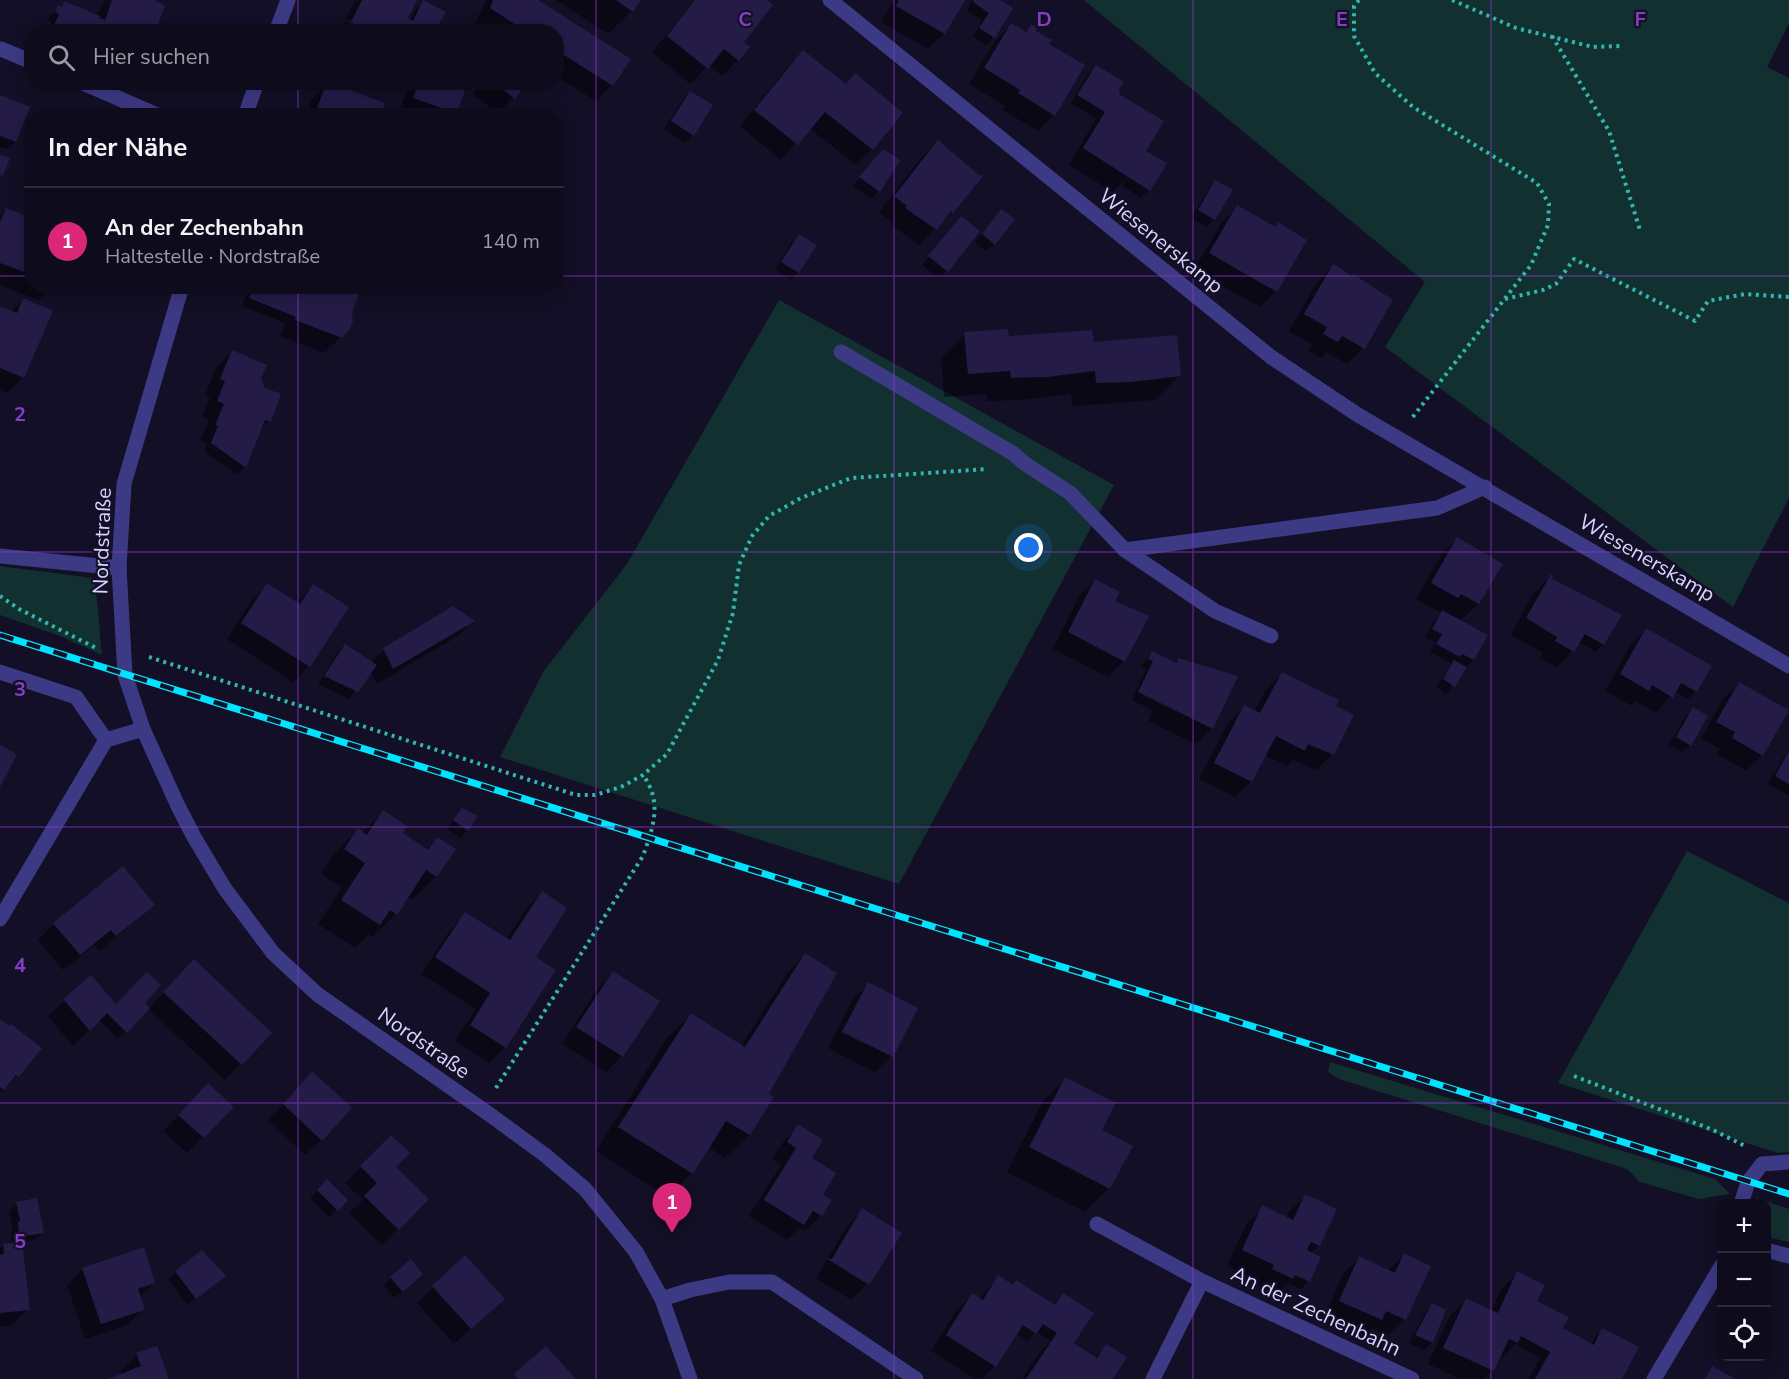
<!DOCTYPE html>
<html lang="de">
<meta charset="utf-8">
<style>
body{margin:0;font-family:"Nunito Sans",sans-serif;background:#171425;color:#f1f3f6}
.controls{position:absolute;right:18px;bottom:18px;display:grid;overflow:hidden;border-radius:12px;box-shadow:0 3px 15px #0003}
.controls button{width:54px;height:54px;display:grid;place-items:center;padding:0;border:0;border-bottom:2px solid #2e2b3b;background:#0e0b1c;color:#f1f3f6;font:30px sans-serif}
.you{position:absolute;left:1029px;top:548px;width:21px;height:21px;margin:-15px;border:4px solid #fff;border-radius:50%;background:#1a73e8;box-shadow:0 0 0 9px #1a73e833}
.badge{display:grid;place-items:center;width:39px;height:39px;border-radius:50%;background:#db2777;color:#fff;font-size:20px;font-weight:700}
.pin{position:absolute;translate:-50% -50px;filter:drop-shadow(0 2px 3px #0008)}
.pin::after{content:'';position:absolute;top:32px;width:21px;height:18px;background:inherit;clip-path:polygon(0 0,100% 0,50% 100%)}
.list{margin:0;padding:0;list-style:none}
h2{display:flex;justify-content:space-between;align-items:center;height:78px;margin:0;padding:0 24px;font-size:26px}
h2 small{font-size:20px;font-weight:400;color:#9b9ba3}
.list li{display:grid;grid-template-columns:39px 1fr auto;gap:18px;align-items:center;box-sizing:border-box;height:108px;padding:0 24px;border-top:2px solid #2e2b3b}
.list b{display:block;font-size:22px;white-space:nowrap}
.list p{margin:0;font-size:20px;white-space:nowrap;color:#9b9ba3}
.list em{font-size:20px;font-style:normal;color:#9b9ba3}
.icon{flex:none;width:33px;height:33px;fill:none;stroke:currentColor;stroke-width:2;stroke-linecap:round;stroke-linejoin:round}
.map{position:relative;flex:none;width:1789px;height:1379px;overflow:hidden}
.search{position:absolute;background:#0e0b1c;box-shadow:0 3px 15px #0003;left:24px;top:24px;width:540px;height:66px;display:flex;align-items:center;gap:15px;box-sizing:border-box;padding:0 21px;border-radius:24px;color:#9b9ba3;font-size:22px}
.panel{position:absolute;background:#0e0b1c;box-shadow:0 3px 15px #0003;left:24px;top:108px;width:540px;height:186px;border-radius:24px}
.map>svg:first-child{display:block}
.green{fill:#12302f}
.shadow{fill:#0007}
.building{fill:#241b47}
.lines{fill:none;stroke-linecap:round;stroke-linejoin:round}
.path{stroke:#2fb8b0;stroke-width:4;stroke-dasharray:3 4.5;stroke-linecap:butt}
.lane{stroke:#3d3a85;stroke-width:15}
.street{stroke:#3d3a85;stroke-width:15}
.rail-casing{stroke:#00e5ff;stroke-width:7}
.rail{stroke:#130f26;stroke-width:4.5;stroke-dasharray:14;stroke-linecap:butt}
.grid{fill:none;stroke:#843dc5;stroke-width:1.5;stroke-opacity:0.55}
.labels{text-anchor:middle;stroke-width:4.5;stroke-linejoin:round;paint-order:stroke}
.street-label{font-size:21px;fill:#d9d4ff;stroke:#130f26}
.grid-label{font-size:20px;text-anchor:middle;font-weight:bold;fill:#843dc5;stroke:#130f26;stroke-width:4.5;stroke-linejoin:round;paint-order:stroke}
</style>
<div class="map">
<svg width="1789" height="1379" viewBox="0 0 1789 1379">
<rect width="100%" height="100%" fill="#130f26"/>
<g class="green">
<polygon points="1084,0 1789,0 1789,23 1767,67 1789,78 1789,498 1733,607 1385,347 1425,282"/>
<polygon points="779,300 1114,485 899,884 500,757 543,672 627,564"/>
<path d="M0 566 93 578C99 603 99 629 102 655L60 636 0 615Z"/>
<polygon points="1687,851 1789,903 1789,1152 1778,1153 1558,1083"/>
<polygon points="1330,1062 1715,1179 1730,1194 1699,1199 1640,1182 1627,1169 1339,1079 1328,1072"/>
<polygon points="1756,1198 1789,1209 1789,1242 1767,1237 1766,1204 1754,1203"/>
</g>
<g class="shadow">
<polygon points="106,0 153,0 153,32 48,32 52,22 48,20 51,15 65,3 97,16 102,5"/>
<polygon points="355,0 415,0 403,24 410,21 416,9 423,2 433,32 373,32 346,18"/>
<polygon points="486,0 536,0 612,85 596,101 556,76 556,32 487,32 475,24"/>
<polygon points="556,0 639,0 632,11 608,34"/>
<polygon points="696,0 764,0 742,42 748,48 738,60 722,76 709,65 690,84 652,52"/>
<polygon points="894,0 963,0 944,33 928,49 881,22"/>
<polygon points="973,0 997,0 993,37 986,45 973,36 982,21 967,10"/>
<polygon points="345,21 366,32 339,32"/>
<polygon points="1011,25 1024,33 1031,26 1047,45 1054,115 1038,131 1003,110 1005,106 969,84 995,41"/>
<polygon points="803,52 846,85 901,114 872,149 856,165 809,128 781,160 740,126 787,68"/>
<polygon points="1096,67 1140,158 1149,190 1141,198 1123,186 1126,179 1113,192 1069,165 1096,119 1071,103 1088,74"/>
<polygon points="410,82 465,82 454,115 457,116 403,116 398,114"/>
<polygon points="482,82 525,82 498,114 473,94"/>
<polygon points="328,83 378,116 305,116 312,99"/>
<polygon points="690,93 693,135 685,143 664,129 683,100"/>
<polygon points="0,97 28,108 15,142 7,149 0,147"/>
<polygon points="938,142 952,212 919,245 890,224 892,222 879,212 922,157"/>
<polygon points="876,158 879,191 871,199 853,186"/>
<polygon points="1215,182 1214,219 1207,227 1191,218 1208,190"/>
<polygon points="1237,207 1275,228 1279,224 1276,291 1260,307 1194,270 1221,223"/>
<polygon points="6,210 32,220 32,286 53,286 39,300 0,285 0,216"/>
<polygon points="1002,211 994,244 986,251 975,242"/>
<polygon points="953,226 947,271 939,278 922,265"/>
<polygon points="799,236 798,272 791,280 775,270 791,243"/>
<polygon points="1333,266 1363,348 1347,364 1326,352 1321,358 1308,350 1312,344 1289,331 1317,282"/>
<polygon points="250,286 352,286 341,337 324,353 280,336 285,323 242,306"/>
<polygon points="23,300 23,377 7,393 0,390 0,308 11,312"/>
<polygon points="965,334 1092,343 1179,376 1155,400 1072,406 1071,394 1022,400 987,401 987,394 944,397 941,358"/>
<polygon points="232,352 260,378 269,421 260,430 245,467 237,474 204,451 207,444 200,441 209,420 202,417 210,398 205,395 216,368"/>
<polygon points="1457,539 1501,565 1478,604 1460,621 1486,636 1473,660 1446,694 1436,687 1452,664 1430,652 1435,642 1425,637 1435,619 1441,613 1416,599 1441,555"/>
<polygon points="1549,578 1603,644 1596,652 1578,642 1573,651 1557,667 1540,658 1543,653 1511,635 1533,594"/>
<polygon points="1095,580 1113,601 1124,661 1108,677 1053,649 1079,596"/>
<polygon points="268,585 296,603 313,586 309,666 293,682 227,639 252,600"/>
<polygon points="473,621 458,636 377,684 370,671 349,699 318,684 337,653 345,646 371,663 384,650"/>
<polygon points="1646,630 1696,691 1688,699 1675,691 1656,713 1636,701 1632,706 1605,691 1630,646"/>
<polygon points="1152,653 1175,663 1178,660 1212,728 1196,744 1149,721 1152,710 1132,700 1146,669 1141,667"/>
<polygon points="1282,674 1334,707 1333,754 1316,770 1293,760 1288,766 1265,755 1251,781 1235,797 1199,779 1228,723 1244,707 1254,712 1266,690"/>
<polygon points="1739,683 1762,755 1746,771 1717,754 1720,749 1701,738 1723,699"/>
<polygon points="1693,709 1690,745 1682,752 1669,745 1685,717"/>
<polygon points="1789,752 1789,796 1768,784 1783,758"/>
<polygon points="462,810 467,830 460,838 447,828"/>
<polygon points="383,812 401,833 426,850 437,838 436,876 412,900 407,896 396,914 372,937 368,935 355,948 318,924 342,887 321,874 334,854 358,830 362,833"/>
<polygon points="542,893 533,957 505,1047 489,1063 455,1041 476,1009 421,974 450,930 466,914 506,940 526,909"/>
<polygon points="153,905 137,920 99,951 94,945 63,970 38,940 54,924"/>
<polygon points="805,955 767,1095 772,1098 749,1135 725,1158 708,1147 692,1173 668,1197 596,1151 667,1038 691,1015 741,1046 789,971"/>
<polygon points="613,973 622,1056 606,1072 562,1044 597,989"/>
<polygon points="91,977 116,1006 143,1003 148,1008 118,1039 99,1020 73,1046 48,1016"/>
<polygon points="178,977 270,1033 225,1080 148,1009"/>
<polygon points="868,984 891,1056 875,1072 828,1048 852,1000"/>
<polygon points="0,1021 40,1048 17,1076 2,1092 0,1092"/>
<polygon points="1065,1079 1100,1131 1109,1188 1085,1212 1007,1172 1042,1103"/>
<polygon points="296,1089 321,1140 305,1155 268,1120"/>
<polygon points="192,1101 232,1107 187,1153 163,1131"/>
<polygon points="799,1126 821,1195 821,1215 805,1231 799,1228 787,1240 749,1216 781,1165 772,1159 783,1142"/>
<polygon points="391,1137 394,1167 427,1199 382,1245 349,1213 363,1200 345,1183"/>
<polygon points="327,1181 346,1200 329,1217 310,1198"/>
<polygon points="1305,1196 1319,1245 1310,1254 1308,1281 1301,1289 1288,1283 1276,1295 1257,1285 1259,1281 1227,1266 1247,1223 1263,1207 1287,1218 1289,1212"/>
<polygon points="17,1204 42,1233 35,1240 20,1242 28,1309 12,1325 0,1327 0,1249 3,1245 12,1244 11,1231 13,1229 9,1212"/>
<polygon points="862,1210 867,1284 851,1300 816,1278 847,1226"/>
<polygon points="1404,1255 1404,1319 1388,1335 1372,1328 1364,1335 1324,1317 1343,1274 1359,1258 1388,1271"/>
<polygon points="465,1258 487,1314 454,1344 417,1303"/>
<polygon points="83,1269 154,1283 139,1297 143,1309 127,1325 85,1339 67,1285"/>
<polygon points="176,1272 224,1276 188,1305 168,1279"/>
<polygon points="1517,1273 1533,1307 1561,1328 1591,1345 1595,1337 1602,1330 1620,1379 1529,1379 1540,1358 1515,1344 1501,1358 1499,1357 1493,1370 1484,1379 1460,1379 1428,1364 1450,1316 1466,1300 1491,1312 1501,1289"/>
<polygon points="998,1277 1012,1286 1053,1306 1063,1295 1073,1342 1094,1358 1107,1346 1112,1379 1022,1379 1041,1351 1051,1341 1036,1331 1028,1341 1016,1333 995,1366 982,1379 975,1379 931,1351 956,1311 972,1295 979,1299"/>
<polygon points="391,1278 414,1282 394,1298 384,1285"/>
<polygon points="1432,1305 1444,1311 1432,1343 1424,1350 1409,1343 1425,1313"/>
<polygon points="137,1355 168,1379 111,1379 122,1375 121,1371"/>
</g>
<g class="building">
<polygon points="112,0 155,0 165,6 155,32 51,32 59,14 55,12 58,5 62,7 64,1 100,16 99,18 105,20"/>
<polygon points="362,0 417,0 408,18 413,21 423,0 446,12 434,32 370,32 351,22"/>
<polygon points="493,0 538,0 631,59 613,86 556,50 556,32 527,32 490,8"/>
<polygon points="616,0 641,0 633,12"/>
<polygon points="695,0 767,0 773,5 744,42 750,47 739,61 724,49 708,69 667,36"/>
<polygon points="899,0 965,0 945,34 896,6"/>
<polygon points="974,0 1000,0 1013,8 995,38 979,28 989,13 973,2"/>
<polygon points="1011,23 1026,32 1031,24 1037,28 1036,31 1052,40 1049,44 1085,65 1055,116 1018,93 1020,90 984,68"/>
<polygon points="803,50 846,84 855,73 903,113 873,150 825,112 798,145 754,110"/>
<polygon points="1096,65 1124,82 1118,91 1121,92 1119,94 1164,121 1146,151 1167,163 1150,191 1083,148 1105,112 1077,95"/>
<polygon points="327,82 385,103 380,116 314,116"/>
<polygon points="419,82 468,82 456,116 439,116 442,108 413,98"/>
<polygon points="494,82 527,82 515,99"/>
<polygon points="690,91 713,105 694,136 671,121"/>
<polygon points="0,95 30,107 16,142 0,136"/>
<polygon points="938,140 980,176 982,174 983,176 953,213 951,211 937,230 905,208 907,206 894,196"/>
<polygon points="883,149 900,160 880,192 859,177"/>
<polygon points="0,154 10,158 3,176 0,175"/>
<polygon points="1215,180 1233,190 1215,220 1198,210"/>
<polygon points="1237,205 1276,227 1278,222 1307,240 1277,292 1209,253"/>
<polygon points="6,208 32,218 32,275 0,263 0,222"/>
<polygon points="1001,209 1015,219 995,245 982,234"/>
<polygon points="961,216 980,231 948,272 928,256"/>
<polygon points="799,234 817,245 799,273 781,262"/>
<polygon points="1333,264 1352,276 1353,274 1393,300 1365,349 1342,336 1338,342 1330,338 1323,334 1327,327 1304,314"/>
<polygon points="254,286 356,286 361,288 352,313 353,321 350,329 342,338 295,320 296,317 249,298"/>
<polygon points="23,298 53,311 24,378 0,368 0,306 17,313"/>
<polygon points="1008,329 1009,336 1092,330 1094,342 1177,335 1181,376 1131,382 1096,383 1095,371 1047,377 1011,378 1010,371 968,374 964,332"/>
<polygon points="232,350 267,365 261,378 265,388 281,394 271,422 265,420 246,468 211,443 218,426 215,425 224,404 217,401 225,381 220,379"/>
<polygon points="1457,537 1503,564 1479,604 1461,594 1458,598 1431,583"/>
<polygon points="1551,574 1553,576 1551,578 1622,615 1604,645 1585,634 1574,652 1555,641 1557,637 1526,618"/>
<polygon points="1095,579 1120,592 1115,601 1149,616 1125,662 1068,632"/>
<polygon points="267,583 300,604 313,584 349,607 310,667 241,623"/>
<polygon points="453,606 475,621 393,669 383,648"/>
<polygon points="1442,610 1488,635 1474,660 1462,654 1460,657 1436,644 1442,634 1432,629"/>
<polygon points="1646,628 1712,666 1697,692 1681,683 1673,698 1652,685 1649,691 1620,674"/>
<polygon points="345,644 377,665 358,692 324,676"/>
<polygon points="1152,651 1177,663 1178,658 1238,676 1213,729 1138,692 1153,661 1148,659"/>
<polygon points="1454,660 1467,667 1455,687 1443,679"/>
<polygon points="1282,672 1339,700 1336,706 1354,715 1334,755 1308,744 1305,751 1276,736 1252,782 1214,763 1244,705 1260,713"/>
<polygon points="1739,682 1789,710 1763,756 1732,738 1735,732 1716,722"/>
<polygon points="1693,707 1708,716 1691,746 1676,737"/>
<polygon points="0,745 17,754 0,787"/>
<polygon points="1789,751 1789,784 1775,776"/>
<polygon points="462,808 478,816 468,831 453,820"/>
<polygon points="383,810 407,826 403,833 428,850 437,837 456,849 437,877 426,870 397,915 390,910 380,925 341,900 365,863 344,849 358,828 367,835"/>
<polygon points="123,866 155,905 116,936 111,930 80,955 53,923"/>
<polygon points="542,891 567,908 536,957 556,970 506,1048 470,1025 490,993 435,957 465,912 510,940"/>
<polygon points="805,953 837,973 769,1094 774,1097 750,1135 726,1121 693,1174 618,1127 691,1013 745,1047"/>
<polygon points="194,959 272,1033 242,1065 163,992"/>
<polygon points="613,971 660,1001 623,1057 576,1027"/>
<polygon points="147,972 161,985 145,1003 150,1008 127,1033 107,1013 90,1031 63,999 91,975 116,1004"/>
<polygon points="868,982 918,1008 893,1057 842,1032"/>
<polygon points="0,1019 9,1026 11,1024 42,1048 19,1077 16,1075 4,1090 0,1087"/>
<polygon points="312,1071 352,1108 322,1141 283,1104"/>
<polygon points="1065,1077 1116,1103 1102,1130 1133,1146 1110,1189 1029,1147"/>
<polygon points="208,1083 234,1107 204,1138 178,1115"/>
<polygon points="798,1124 823,1140 812,1158 836,1173 823,1195 832,1200 822,1216 813,1211 804,1225 764,1200 796,1148 787,1142"/>
<polygon points="391,1135 410,1153 396,1167 429,1199 399,1230 364,1196 377,1183 360,1166"/>
<polygon points="327,1179 348,1200 338,1211 317,1190"/>
<polygon points="1305,1194 1337,1209 1320,1246 1311,1242 1307,1250 1321,1257 1310,1282 1295,1275 1293,1279 1272,1269 1274,1265 1242,1250 1262,1205 1293,1220"/>
<polygon points="37,1198 44,1233 19,1237 18,1222 20,1221 16,1202"/>
<polygon points="862,1208 902,1233 869,1285 826,1258 832,1259"/>
<polygon points="22,1242 30,1310 0,1313 0,1255 4,1254 3,1244"/>
<polygon points="144,1247 155,1283 138,1289 145,1310 101,1324 82,1268"/>
<polygon points="202,1250 226,1276 196,1299 175,1271"/>
<polygon points="1404,1253 1431,1266 1406,1320 1386,1311 1382,1320 1339,1301 1359,1256 1395,1273"/>
<polygon points="465,1255 505,1299 471,1329 432,1286"/>
<polygon points="411,1259 423,1274 403,1292 390,1277"/>
<polygon points="1517,1271 1545,1285 1537,1301 1569,1317 1563,1328 1594,1345 1602,1328 1639,1347 1622,1379 1535,1379 1550,1352 1521,1336 1518,1343 1509,1339 1494,1371 1443,1348 1466,1298 1498,1313"/>
<polygon points="998,1275 1013,1285 1016,1280 1055,1305 1063,1293 1094,1313 1074,1343 1097,1358 1106,1344 1127,1357 1113,1379 1026,1379 1057,1333 1043,1324 1036,1334 1023,1325 996,1367 946,1335 972,1293 983,1300"/>
<polygon points="1432,1303 1446,1310 1433,1343 1415,1335"/>
<polygon points="157,1346 169,1379 108,1379 141,1366 136,1353"/>
<polygon points="546,1346 576,1379 518,1379 514,1374"/>
<polygon points="1712,1366 1736,1379 1705,1379"/>
</g>
<g class="lines">
<g class="path">
<polyline points="1359,0 1354,6 1354,36 1375,73 1413,107 1537,183 1549,204 1548,225 1531,265 1412,418"/>
<polyline points="1452,0 1516,28 1593,47 1623,46"/>
<polyline points="1552,36 1609,131 1640,230"/>
<polyline points="1505,299 1543,290 1556,284 1574,259 1695,321 1708,301 1745,294 1789,297"/>
<polyline points="0,596 19,609 98,649"/>
<polyline points="149,657 576,795 595,795 621,787 643,775 667,754 718,660 733,613 739,565 752,536 769,516 801,498 851,478 988,469"/>
<polyline points="1574,1076 1713,1130 1745,1146"/>
<path d="M496 1088 643 856C653 827 663 803 643 775"/>
</g>
<g class="lane">
<polyline points="1,49 32,62"/>
<polyline points="81,82 159,116"/>
<polyline points="841,352 1014,454 1024,463 1070,493 1125,550 1215,611 1271,636"/>
<polyline points="0,556 119,568"/>
<polyline points="0,672 76,697 106,740"/>
<polyline points="1741,1204 1748,1182 1762,1164 1789,1162"/>
<polyline points="1766,1250 1789,1256"/>
</g>
<g class="street">
<polyline points="830,0 1271,357 1358,415 1789,666"/>
<polyline points="276,32 288,0"/>
<polyline points="245,116 257,82"/>
<polyline points="182,286 124,484 119,568 125,675 143,729 178,806 194,837 225,889 273,953 317,994 489,1114 545,1155 585,1189 636,1252 662,1299 690,1379"/>
<polyline points="1125,550 1437,508 1485,487"/>
<polyline points="0,919 106,740 143,729"/>
<polyline points="1097,1224 1202,1281 1153,1379"/>
<polyline points="1202,1281 1412,1379"/>
<polyline points="662,1299 690,1290 729,1282 772,1282 916,1379"/>
<polyline points="1654,1379 1722,1265"/>
</g>
<defs>
<polyline id="rail" points="0,635 1789,1194"/>
</defs>
<use href="#rail" class="rail-casing"/>
<use href="#rail" class="rail"/>
</g>
<path class="grid" d="M298 0V32M596 0V1379M894 0V1379M1193 0V1379M1491 0V1379M298 82V116M0 276H32M556 276H1789M298 286V1379M0 552H1789M0 827H1789M0 1103H1789"/>
<g class="labels">
<g class="street-label">
<text transform="translate(1161 241) rotate(39)" y="7">Wiesenerskamp</text>
<text transform="translate(102 541) rotate(-88)" y="7">Nordstraße</text>
<text transform="translate(1647 558) rotate(30)" y="7">Wiesenerskamp</text>
<text transform="translate(424 1043) rotate(35)" y="7">Nordstraße</text>
<text transform="translate(1316 1311) rotate(25)" y="7">An der Zechenbahn</text>
</g>
</g>
<g class="grid-label">
<text x="745" y="26">C</text>
<text x="1044" y="26">D</text>
<text x="1342" y="26">E</text>
<text x="1640" y="26">F</text>
<text x="20" y="421">2</text>
<text x="20" y="696">3</text>
<text x="20" y="972">4</text>
<text x="20" y="1248">5</text>
</g>
</svg>
<div class="controls">
<button>+</button>
<button>−</button>
<button><svg class="icon" aria-label="locate" viewBox="0 0 24 24"><circle cx="12" cy="12" r="6"/><path d="M12 2v4M12 18v4M2 12h4M18 12h4"/></svg></button>
</div>
<div class="you"></div>
<div class="pin badge" style="left:672px;top:1233px">1</div>
<div class="search"><svg class="icon" aria-label="search" viewBox="0 0 24 24"><circle cx="10" cy="10" r="6"/><path d="M15 15l6 6"/></svg>Hier suchen</div>
<section class="panel">
<h2>In der Nähe<small></small></h2>
<ul class="list">
<li><span class="badge">1</span><div><b>An der Zechenbahn</b><p>Haltestelle · Nordstraße</p></div><em>140 m</em></li>
</ul>
</section>
</div>
